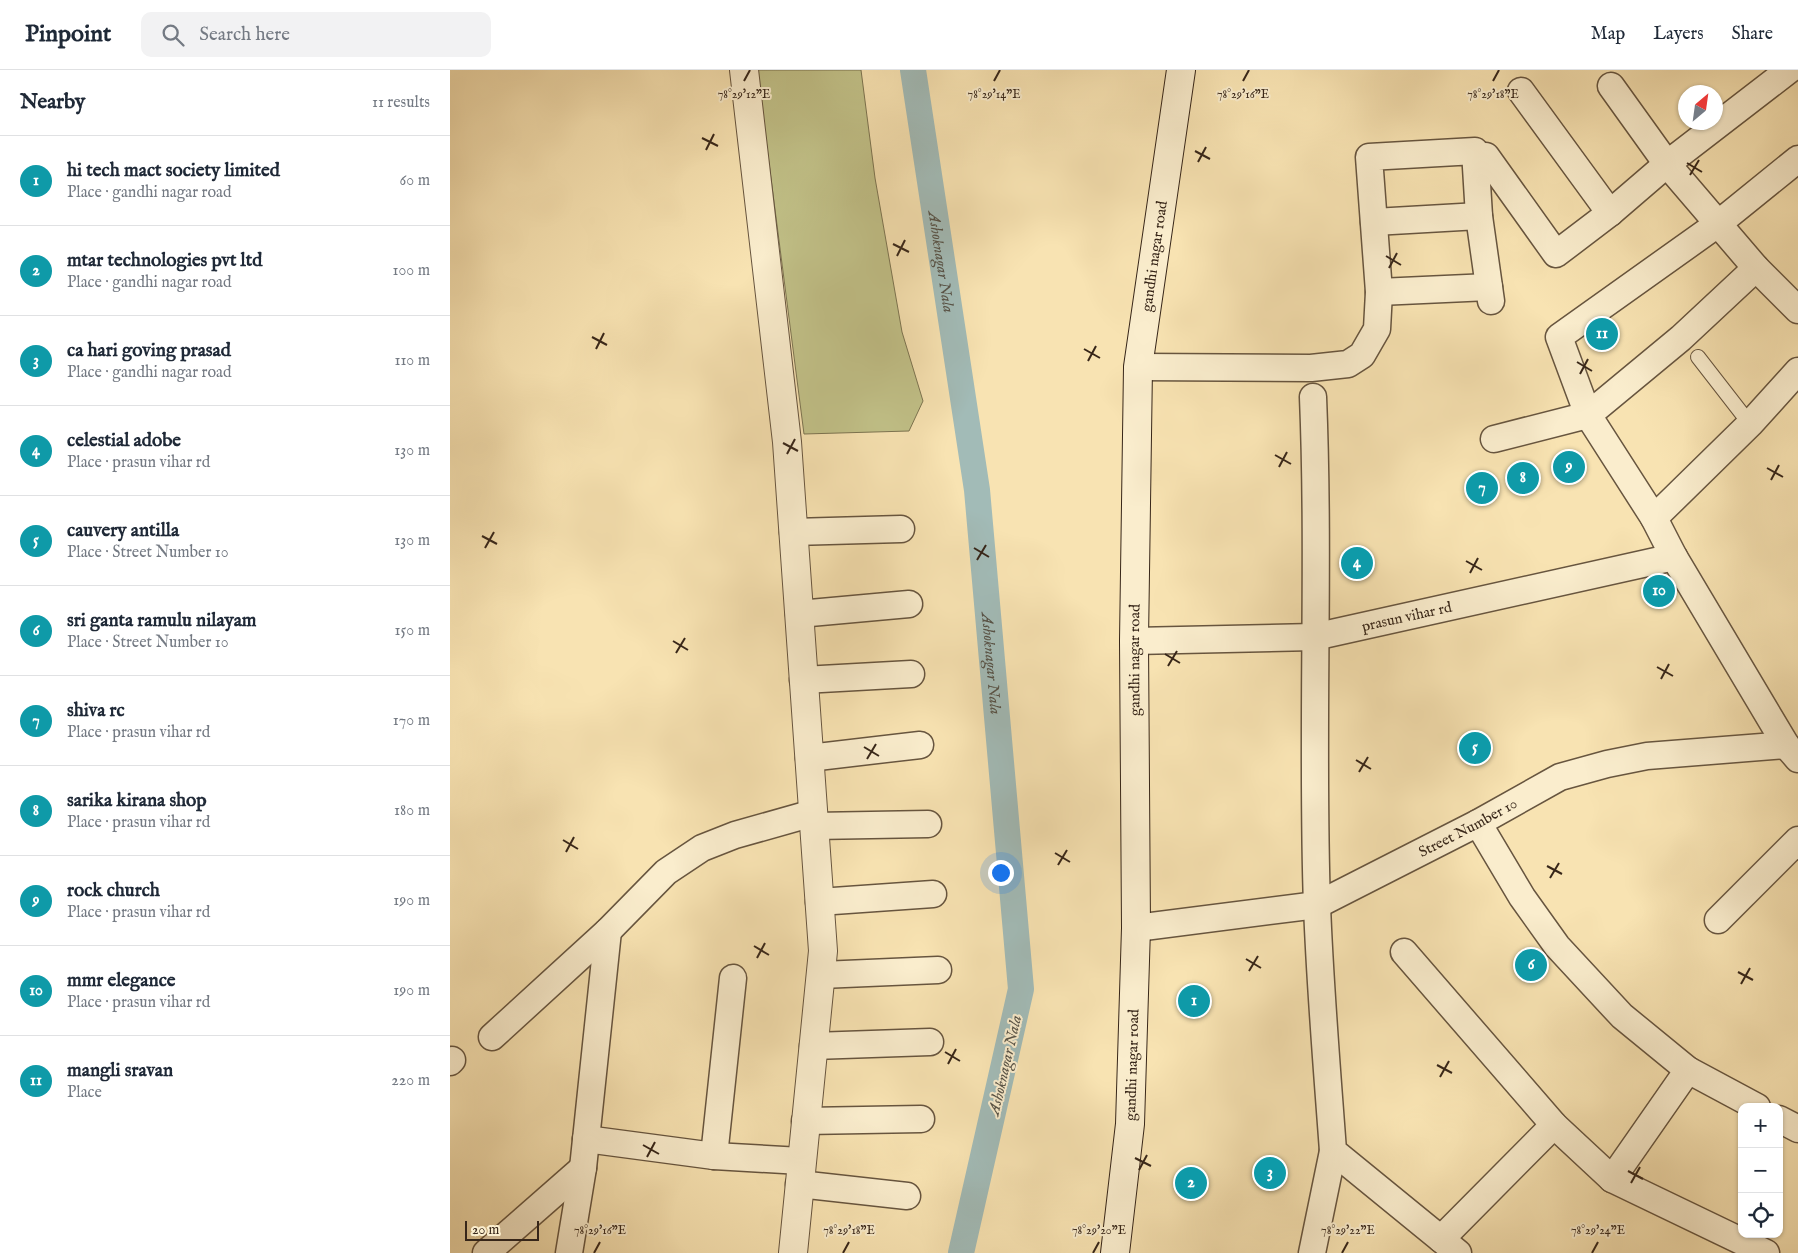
<!DOCTYPE html>
<meta charset="utf-8">
<style>
body{margin:0;font-family:"IM FELL English",serif;background:#f2f2f3;color:#1f2937}
.controls{position:absolute;right:15px;bottom:15px;display:grid;overflow:hidden;border-radius:10px;box-shadow:0 1px 4px #0004}
.controls button{width:45px;height:45px;display:grid;place-items:center;padding:0;border:0;border-bottom:1px solid #e0e1e3;background:#fff;color:#1f2937;font:25px sans-serif}
.compass{position:absolute;left:1228px;top:15px;width:45px;height:45px;border-radius:50%;background:#fff;box-shadow:0 1px 4px #0004;rotate:29deg}
.scale{position:absolute;left:15px;bottom:12px;width:74px;box-sizing:border-box;padding-left:5px;border:2px solid #372619;border-top:0;font-size:14px;line-height:18px;white-space:nowrap;color:#372619;-webkit-text-stroke:4px #faedcd;paint-order:stroke}
.you{position:absolute;left:550px;top:802px;width:18px;height:18px;margin:-12px;border:4px solid #fff;border-radius:50%;background:#1a73e8;box-shadow:0 0 0 8px #1a73e833}
.badge{display:grid;place-items:center;width:32px;height:32px;border-radius:50%;background:#8f2418;color:#fff;font-size:16px;font-weight:700}
.pin{position:absolute;translate:-50% -50%;border:2px solid #fff;box-shadow:0 1px 5px #0006}
.list{margin:0;padding:0;list-style:none}
h2{display:flex;justify-content:space-between;align-items:center;height:65px;margin:0;padding:0 20px;font-size:21px}
h2 small{font-size:16px;font-weight:400;color:#747a83}
.list li{display:grid;grid-template-columns:32px 1fr auto;gap:15px;align-items:center;box-sizing:border-box;height:90px;padding:0 20px;border-top:1px solid #e0e1e3}
.list b{display:block;font-size:19px;white-space:nowrap}
.list p{margin:0;font-size:16px;white-space:nowrap;color:#747a83}
.list em{font-size:16px;font-style:normal;color:#747a83}
.icon{flex:none;width:28px;height:28px;fill:none;stroke:currentColor;stroke-width:2;stroke-linecap:round;stroke-linejoin:round}
.map{position:relative;flex:none;width:1348px;height:1183px;overflow:hidden}
header{display:flex;align-items:center;gap:30px;box-sizing:border-box;height:70px;padding:0 25px;background:#fff;border-bottom:1px solid #e0e1e3}
header strong{font-size:24px}
nav{display:flex;gap:28px;margin-inline-start:auto;font-size:18px}
.search{width:350px;height:45px;background:#f2f2f3;display:flex;align-items:center;gap:12px;box-sizing:border-box;padding:0 18px;border-radius:10px;color:#747a83;font-size:19px}
main{display:flex}
aside{flex:1;background:#fff}
.map>svg:first-child{display:block}
.green{fill:#c2c289;stroke:#7c7451}
.lines{fill:none;stroke-linecap:round;stroke-linejoin:round}
.canal{stroke:#a2bbb7;stroke-width:26}
.service-casing{stroke:#67553f;stroke-width:16}
.minor-casing{stroke:#67553f;stroke-width:29}
.tertiary-casing{stroke:#67553f;stroke-width:30}
.secondary-casing{stroke:#372619;stroke-width:30}
.service{stroke:#faedcd;stroke-width:14}
.minor{stroke:#faedcd;stroke-width:26}
.tertiary{stroke:#faedcd;stroke-width:28}
.secondary{stroke:#faedcd;stroke-width:28}
.ticks{fill:none;stroke:#372619;stroke-width:2}
.labels{text-anchor:middle;stroke-width:4;stroke-linejoin:round;paint-order:stroke}
.street-label{font-size:15px;fill:#372619;stroke:#faedcd}
.water-label{font-size:16px;font-style:italic;fill:#575348;stroke:#faedcd}
.ticks-label{font-size:12px;text-anchor:middle;fill:#372619;stroke:#faedcd;stroke-width:4;stroke-linejoin:round;paint-order:stroke}
</style>
<header>
<strong>Pinpoint</strong>
<div class="search"><svg class="icon" aria-label="search" viewBox="0 0 24 24"><circle cx="10" cy="10" r="6"/><path d="M15 15l6 6"/></svg>Search here</div>
<nav><a>Map</a><a>Layers</a><a>Share</a></nav>
</header>
<main>
<aside>
<h2>Nearby<small>11 results</small></h2>
<ul class="list">
<li><span class="badge" style="background:#0f9aa8">1</span><div><b>hi tech mact society limited</b><p>Place · gandhi nagar road</p></div><em>60 m</em></li>
<li><span class="badge" style="background:#0f9aa8">2</span><div><b>mtar technologies pvt ltd</b><p>Place · gandhi nagar road</p></div><em>100 m</em></li>
<li><span class="badge" style="background:#0f9aa8">3</span><div><b>ca hari goving prasad</b><p>Place · gandhi nagar road</p></div><em>110 m</em></li>
<li><span class="badge" style="background:#0f9aa8">4</span><div><b>celestial adobe</b><p>Place · prasun vihar rd</p></div><em>130 m</em></li>
<li><span class="badge" style="background:#0f9aa8">5</span><div><b>cauvery antilla</b><p>Place · Street Number 10</p></div><em>130 m</em></li>
<li><span class="badge" style="background:#0f9aa8">6</span><div><b>sri ganta ramulu nilayam</b><p>Place · Street Number 10</p></div><em>150 m</em></li>
<li><span class="badge" style="background:#0f9aa8">7</span><div><b>shiva rc</b><p>Place · prasun vihar rd</p></div><em>170 m</em></li>
<li><span class="badge" style="background:#0f9aa8">8</span><div><b>sarika kirana shop</b><p>Place · prasun vihar rd</p></div><em>180 m</em></li>
<li><span class="badge" style="background:#0f9aa8">9</span><div><b>rock church</b><p>Place · prasun vihar rd</p></div><em>190 m</em></li>
<li><span class="badge" style="background:#0f9aa8">10</span><div><b>mmr elegance</b><p>Place · prasun vihar rd</p></div><em>190 m</em></li>
<li><span class="badge" style="background:#0f9aa8">11</span><div><b>mangli sravan</b><p>Place</p></div><em>220 m</em></li>
</ul>
</aside>
<div class="map">
<svg width="1348" height="1183" viewBox="0 0 1348 1183">
<rect width="100%" height="100%" fill="#f8e3b2"/>
<filter id="stains"><feTurbulence type="fractalNoise" baseFrequency=".004" numOctaves="4"/><feColorMatrix values="0 0 0 0 .2 0 0 0 0 .09 0 0 0 0 .02 0 0 0 .5 -.17"/></filter>
<radialGradient id="worn" r=".72"><stop offset=".6" stop-color="#630" stop-opacity="0"/><stop offset="1" stop-color="#630" stop-opacity=".3"/></radialGradient>
<polygon class="green" points="307,0 411,0 425,108 452,262 473,331 459,361 354,364"/>
<g class="lines">
<path class="canal" id="s1" d="M463 0 527 420 571 919 511 1183"/>
<defs>
<polyline id="service" points="1248,287 1300,354"/>
<g id="minor">
<polyline points="1161,16 1217,94 1306,198 1348,240"/>
<polyline points="1071,21 1160,143"/>
<polyline points="1036,86 1106,184 1160,143 1217,94 1339,0"/>
<polyline points="1348,89 1269,153 1109,267 1138,345 1204,448 1224,487 1336,675 1348,689"/>
<polyline points="924,152 1029,146"/>
<polyline points="929,222 1039,217"/>
<polyline points="688,297 861,298 898,294 912,285 927,259 929,222 919,87 1025,81 1029,146 1041,231"/>
<path d="M863 327C870 496 861 666 867 835 870 917 877 999 883 1081L1008 1183"/>
<polyline points="1044,369 1138,345 1231,268 1306,198"/>
<polyline points="1204,448 1300,354 1348,301"/>
<polyline points="343,462 451,459"/>
<polyline points="349,544 459,534"/>
<path id="s2" d="M684 571 864 567 1224 487"/>
<polyline points="353,610 461,604"/>
<polyline points="359,688 470,675"/>
<polyline points="1028,753 1072,827 1107,876 1172,946 1238,1000 1307,1037"/>
<polyline points="364,756 478,754"/>
<polyline points="369,832 483,824"/>
<polyline points="1268,850 1348,770"/>
<path id="s3" d="M686 858 867 835 1028 753 1110 707 1157 694 1197 686 1336 675"/>
<polyline points="954,882 1104,1055 1162,1109 1316,1183"/>
<polyline points="371,905 488,900"/>
<polyline points="42,967 158,861 216,802 252,778 285,765 363,743"/>
<polyline points="363,976 480,972"/>
<polyline points="0,992 2,990"/>
<polyline points="1329,1049 1348,1059"/>
<polyline points="355,1051 471,1049"/>
<polyline points="136,1069 264,1086 351,1091"/>
<polyline points="264,1086 283,908"/>
<polyline points="1162,1109 1238,1000"/>
<polyline points="349,1114 457,1126"/>
<polyline points="991,1169 1104,1055"/>
<polyline points="36,1183 133,1098"/>
<polyline points="119,1183 133,1098 158,861"/>
<polyline points="862,1183 883,1081"/>
</g>
<polyline id="tertiary" points="294,0 337,372 373,881 343,1183"/>
<g id="secondary">
<path id="s4" d="M665 1183 680 1054 686 858 684 571 688 297 731 0"/>
</g>
</defs>
<use href="#service" class="service-casing"/>
<use href="#minor" class="minor-casing"/>
<use href="#tertiary" class="tertiary-casing"/>
<use href="#secondary" class="secondary-casing"/>
<use href="#service" class="service"/>
<use href="#minor" class="minor"/>
<use href="#tertiary" class="tertiary"/>
<use href="#secondary" class="secondary"/>
</g>
<path class="ticks" d="M294 11 300 0M544 11 550 0M793 11 799 0M1043 11 1049 0M252 68 268 76M256 80 264 64M745 81 760 89M748 92 756 77M1237 93 1252 102M1240 105 1249 90M443 174 459 182M447 186 455 170M936 186 951 195M939 198 947 183M142 267 157 275M146 279 154 263M634 279 650 288M638 291 646 276M1127 292 1142 301M1130 304 1138 289M333 373 348 381M337 384 345 369M825 385 841 394M829 397 837 382M1317 398 1333 407M1321 410 1329 395M32 466 47 474M35 478 44 462M524 478 539 487M527 490 536 475M1016 491 1032 500M1020 503 1028 488M223 571 238 580M226 583 235 568M715 584 730 593M718 596 727 581M1207 597 1223 606M1211 609 1219 594M414 677 429 686M417 689 426 674M906 690 921 699M909 702 918 687M113 770 128 779M116 782 124 767M605 783 620 792M608 795 617 780M1097 796 1112 804M1100 808 1109 793M304 876 319 885M307 888 315 873M796 889 811 898M799 901 808 886M1288 902 1303 910M1291 914 1300 898M495 982 510 991M498 994 506 979M987 995 1002 1003M990 1007 999 991M193 1075 209 1084M197 1087 205 1072M685 1088 701 1096M689 1100 697 1085M1178 1101 1193 1109M1181 1113 1190 1097M144 1183 150 1172M393 1183 399 1172M643 1183 649 1172M892 1183 898 1172M1142 1183 1148 1172"/>
<g class="labels">
<g class="street-label">
<text dy="5" stroke="none"><textPath href="#s4" startOffset="999">gandhi nagar road</textPath></text>
<text dy="5" stroke="none"><textPath href="#s2" startOffset="275">prasun vihar rd</textPath></text>
<text dy="5" stroke="none"><textPath href="#s4" startOffset="594">gandhi nagar road</textPath></text>
<text dy="5" stroke="none"><textPath href="#s3" startOffset="352">Street Number 10</textPath></text>
<text dy="5" stroke="none"><textPath href="#s4" startOffset="189">gandhi nagar road</textPath></text>
</g>
<g class="water-label">
<text dy="6" stroke="none"><textPath href="#s1" startOffset="194">Ashoknagar Nala</textPath></text>
<text dy="6" stroke="none"><textPath href="#s1" startOffset="599">Ashoknagar Nala</textPath></text>
<text transform="translate(554 995) rotate(-77)" y="6">Ashoknagar Nala</text>
</g>
</g>
<g class="ticks-label">
<text x="294" y="28">78°29'12"E</text>
<text x="544" y="28">78°29'14"E</text>
<text x="793" y="28">78°29'16"E</text>
<text x="1043" y="28">78°29'18"E</text>
<text x="150" y="1164">78°29'16"E</text>
<text x="399" y="1164">78°29'18"E</text>
<text x="649" y="1164">78°29'20"E</text>
<text x="898" y="1164">78°29'22"E</text>
<text x="1148" y="1164">78°29'24"E</text>
</g>
<rect width="100%" height="100%" filter="url(#stains)"/>
<rect width="100%" height="100%" fill="url(#worn)"/>
</svg>
<div class="controls">
<button>+</button>
<button>−</button>
<button><svg class="icon" aria-label="locate" viewBox="0 0 24 24"><circle cx="12" cy="12" r="6"/><path d="M12 2v4M12 18v4M2 12h4M18 12h4"/></svg></button>
</div>
<svg class="compass" viewBox="-18 -18 36 36"><path d="M0-13l5 13h-10z" fill="#e53935"/><path d="M0 13l5-13h-10z" fill="#747a83"/></svg>
<div class="scale">20 m</div>
<div class="you"></div>
<div class="pin badge" style="left:744px;top:931px;background:#0f9aa8">1</div>
<div class="pin badge" style="left:741px;top:1113px;background:#0f9aa8">2</div>
<div class="pin badge" style="left:820px;top:1103px;background:#0f9aa8">3</div>
<div class="pin badge" style="left:907px;top:493px;background:#0f9aa8">4</div>
<div class="pin badge" style="left:1025px;top:678px;background:#0f9aa8">5</div>
<div class="pin badge" style="left:1081px;top:895px;background:#0f9aa8">6</div>
<div class="pin badge" style="left:1032px;top:418px;background:#0f9aa8">7</div>
<div class="pin badge" style="left:1073px;top:408px;background:#0f9aa8">8</div>
<div class="pin badge" style="left:1119px;top:397px;background:#0f9aa8">9</div>
<div class="pin badge" style="left:1209px;top:521px;background:#0f9aa8">10</div>
<div class="pin badge" style="left:1152px;top:264px;background:#0f9aa8">11</div>
</div>
</main>
